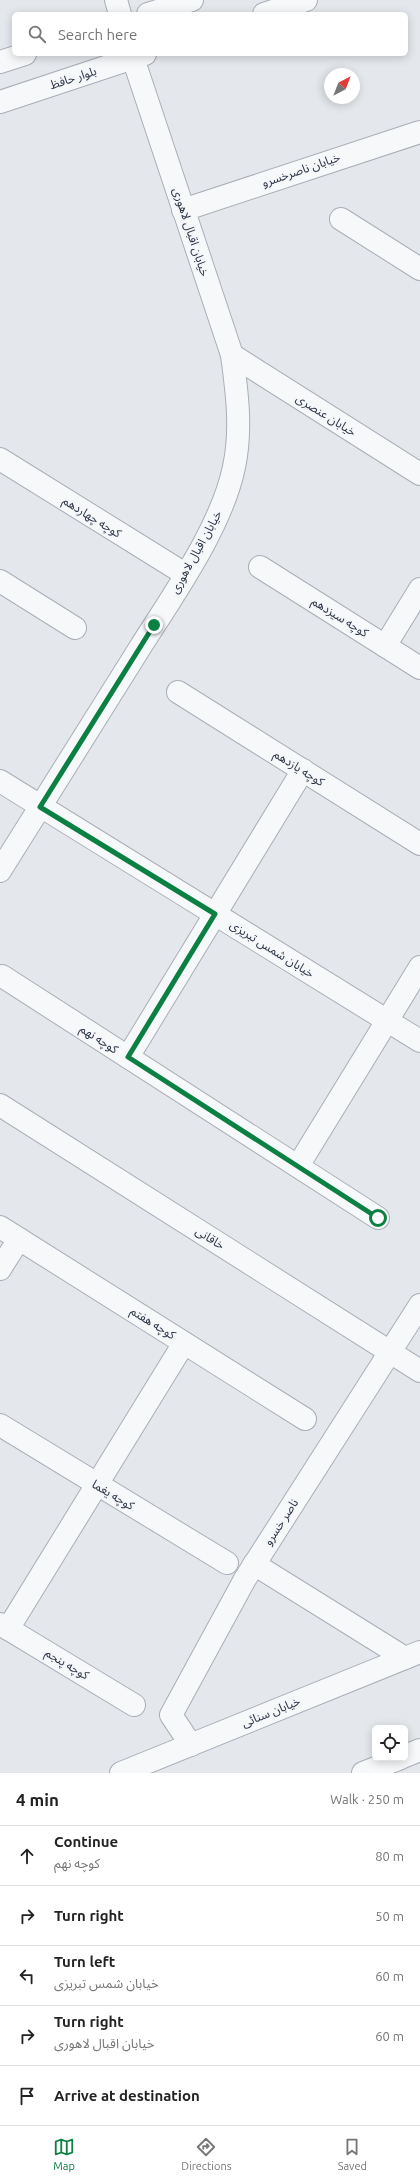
<!DOCTYPE html>
<meta charset="utf-8">
<style>
body{margin:0;font-family:Ubuntu,"Noto Sans Arabic",sans-serif;background:#f2f2f2;color:#222}
.controls{position:absolute;right:12px;bottom:12px;display:grid;overflow:hidden;border-radius:6px;box-shadow:0 2px 10px #0003}
.controls button{width:36px;height:36px;display:grid;place-items:center;padding:0;border:0;border-bottom:1px solid #e0e0e0;background:#fff;color:#222;font:20px sans-serif}
.compass{position:absolute;left:324px;top:68px;width:36px;height:36px;border-radius:50%;background:#fff;box-shadow:0 2px 10px #0003;rotate:42deg}
.stop{position:absolute;width:12px;height:12px;margin:-9px;border:3px solid #0b8043;border-radius:50%;background:#fff}
.stop.end{background:#0b8043;border-color:#fff;box-shadow:0 1px 4px #0008}
.list{margin:0;padding:0;list-style:none}
h2{display:flex;justify-content:space-between;align-items:center;height:52px;margin:0;padding:0 16px;font-size:17px}
h2 small{font-size:13px;font-weight:400;color:#767676}
.list li{display:grid;grid-template-columns:26px 1fr auto;gap:12px;align-items:center;box-sizing:border-box;height:60px;padding:0 16px;border-top:1px solid #e0e0e0}
.list b{display:block;font-size:15px;white-space:nowrap}
.list p{margin:0;font-size:13px;white-space:nowrap;color:#767676}
.list em{font-size:13px;font-style:normal;color:#767676}
.icon{flex:none;width:22px;height:22px;fill:none;stroke:currentColor;stroke-width:2;stroke-linecap:round;stroke-linejoin:round}
.map{position:relative;flex:none;width:420px;height:1773px;overflow:hidden}
.search{position:absolute;background:#fff;box-shadow:0 2px 10px #0003;left:12px;right:12px;top:12px;height:44px;display:flex;align-items:center;gap:10px;box-sizing:border-box;padding:0 14px;border-radius:6px;color:#767676;font-size:15px}
.sheet{height:352px;background:#fff}
nav{display:flex;justify-content:space-around;align-items:center;box-sizing:border-box;height:56px;border-top:1px solid #e0e0e0;background:#fff;font-size:11px;color:#767676}
nav a{display:grid;justify-items:center;gap:2px}
nav .on{color:#0b8043}
.map>svg:first-child{display:block}
.lines{fill:none;stroke-linecap:round;stroke-linejoin:round}
.minor-casing{stroke:#a9aeb7;stroke-width:24}
.tertiary-casing{stroke:#a9aeb7;stroke-width:24}
.minor{stroke:#f7f8fa;stroke-width:22}
.tertiary{stroke:#f7f8fa;stroke-width:22}
.route{stroke:#0b8043;stroke-width:5}
.labels{text-anchor:middle;stroke-width:3;stroke-linejoin:round;paint-order:stroke}
.street-label{font-size:12px;fill:#2b3445;stroke:#f4f6f9}
</style>
<div class="map">
<svg width="420" height="1773" viewBox="0 0 420 1773">
<rect width="100%" height="100%" fill="#e4e7ec"/>
<g class="lines">
<defs>
<g id="minor">
<polyline points="116,0 120,14"/>
<polyline points="183,210 420,132"/>
<polyline points="341,219 420,269"/>
<polyline points="232,355 420,474"/>
<polyline points="0,459 185,574"/>
<polyline points="260,567 420,668"/>
<polyline points="0,581 75,628"/>
<polyline points="385,646 420,589"/>
<polyline points="178,692 420,844"/>
<polyline points="0,781 420,1041"/>
<path d="M0 871C47 796 94 721 141 646 174 594 222 526 234 467 242 430 237 392 232 355L133 58"/>
<polyline points="2,976 378,1218"/>
<polyline points="128,1057 303,770"/>
<polyline points="0,1105 420,1371"/>
<polyline points="298,1166 420,967"/>
<polyline points="0,1227 305,1419"/>
<polyline points="0,1269 19,1239"/>
<polyline points="0,1425 227,1563"/>
<polyline points="254,1564 405,1658"/>
<polyline points="0,1624 134,1705"/>
<polyline points="8,1629 184,1343"/>
<polyline points="191,1745 171,1715 245,1579 420,1305"/>
</g>
<g id="tertiary">
<polyline points="148,14 192,0"/>
<polyline points="264,14 306,0"/>
<polyline points="0,62 25,54"/>
<polyline points="0,102 145,54"/>
<polyline points="405,1756 420,1750"/>
<polyline points="121,1773 420,1652"/>
<polyline points="363,1773 401,1758"/>
</g>
</defs>
<use href="#minor" class="minor-casing"/>
<use href="#tertiary" class="tertiary-casing"/>
<use href="#minor" class="minor"/>
<use href="#tertiary" class="tertiary"/>
</g>
<g class="lines">
<polyline class="route" points="154,625 40,807 215,914 128,1057 378,1218"/>
</g>
<g class="labels">
<g class="street-label">
<text transform="translate(73 78) rotate(-18)" y="4">بلوار حافظ</text>
<text transform="translate(301 170) rotate(-19)" y="4">خیابان ناصرخسرو</text>
<text transform="translate(191 232) rotate(72)" y="4">خیابان اقبال لاهوری</text>
<text transform="translate(326 415) rotate(32)" y="4">خیابان عنصری</text>
<text transform="translate(92 517) rotate(32)" y="4">کوچه چهاردهم</text>
<text transform="translate(196 552) rotate(-61)" y="4">خیابان اقبال لاهوری</text>
<text transform="translate(340 617) rotate(32)" y="4">کوچه سیزدهم</text>
<text transform="translate(299 768) rotate(32)" y="4">کوچه یازدهم</text>
<text transform="translate(272 949) rotate(32)" y="4">خیابان شمس تبریزی</text>
<text transform="translate(99 1039) rotate(33)" y="4">کوچه نهم</text>
<text transform="translate(210 1238) rotate(32)" y="4">خاقانی</text>
<text transform="translate(153 1323) rotate(32)" y="4">کوچه هفتم</text>
<text transform="translate(113 1495) rotate(31)" y="4">کوچه یغما</text>
<text transform="translate(281 1522) rotate(-57)" y="4">ناصر خسرو</text>
<text transform="translate(67 1664) rotate(31)" y="4">کوچه پنجم</text>
<text transform="translate(271 1712) rotate(-22)" y="4">خیابان سنائی</text>
</g>
</g>
</svg>
<div class="controls">
<button><svg class="icon" aria-label="locate" viewBox="0 0 24 24"><circle cx="12" cy="12" r="6"/><path d="M12 2v4M12 18v4M2 12h4M18 12h4"/></svg></button>
</div>
<svg class="compass" viewBox="-18 -18 36 36"><path d="M0-13l5 13h-10z" fill="#e53935"/><path d="M0 13l5-13h-10z" fill="#767676"/></svg>
<div class="stop" style="left:378px;top:1218px"></div>
<div class="stop end" style="left:154px;top:625px"></div>
<div class="search"><svg class="icon" aria-label="search" viewBox="0 0 24 24"><circle cx="10" cy="10" r="6"/><path d="M15 15l6 6"/></svg>Search here</div>
</div>
<section class="sheet">
<h2>4 min<small>Walk · 250 m</small></h2>
<ul class="list">
<li><svg class="icon" aria-label="ahead" viewBox="0 0 24 24"><path d="M12 20V5M6 11l6-6 6 6"/></svg><div><b>Continue</b><p>کوچه نهم</p></div><em>80 m</em></li>
<li><svg class="icon" aria-label="right" viewBox="0 0 24 24"><path d="M7 20v-9h11M14 6l5 5-5 5"/></svg><div><b>Turn right</b></div><em>50 m</em></li>
<li><svg class="icon" aria-label="left" viewBox="0 0 24 24"><path d="M17 20v-9H6M10 6l-5 5 5 5"/></svg><div><b>Turn left</b><p>خیابان شمس تبریزی</p></div><em>60 m</em></li>
<li><svg class="icon" aria-label="right" viewBox="0 0 24 24"><path d="M7 20v-9h11M14 6l5 5-5 5"/></svg><div><b>Turn right</b><p>خیابان اقبال لاهوری</p></div><em>60 m</em></li>
<li><svg class="icon" aria-label="arrive" viewBox="0 0 24 24"><path d="M6 21V4h12l-3 4 3 4H6"/></svg><div><b>Arrive at destination</b></div></li>
</ul>
</section>
<nav>
<a class="on"><svg class="icon" aria-label="map" viewBox="0 0 24 24"><path d="M3 6l6-2 6 2 6-2v14l-6 2-6-2-6 2zM9 4v14M15 6v14"/></svg>Map</a>
<a><svg class="icon" aria-label="directions" viewBox="0 0 24 24"><path d="M12 3l9 9-9 9-9-9zM9 14v-3h6M13 9l2 2-2 2"/></svg>Directions</a>
<a><svg class="icon" aria-label="saved" viewBox="0 0 24 24"><path d="M7 4h10v16l-5-4-5 4z"/></svg>Saved</a>
</nav>
